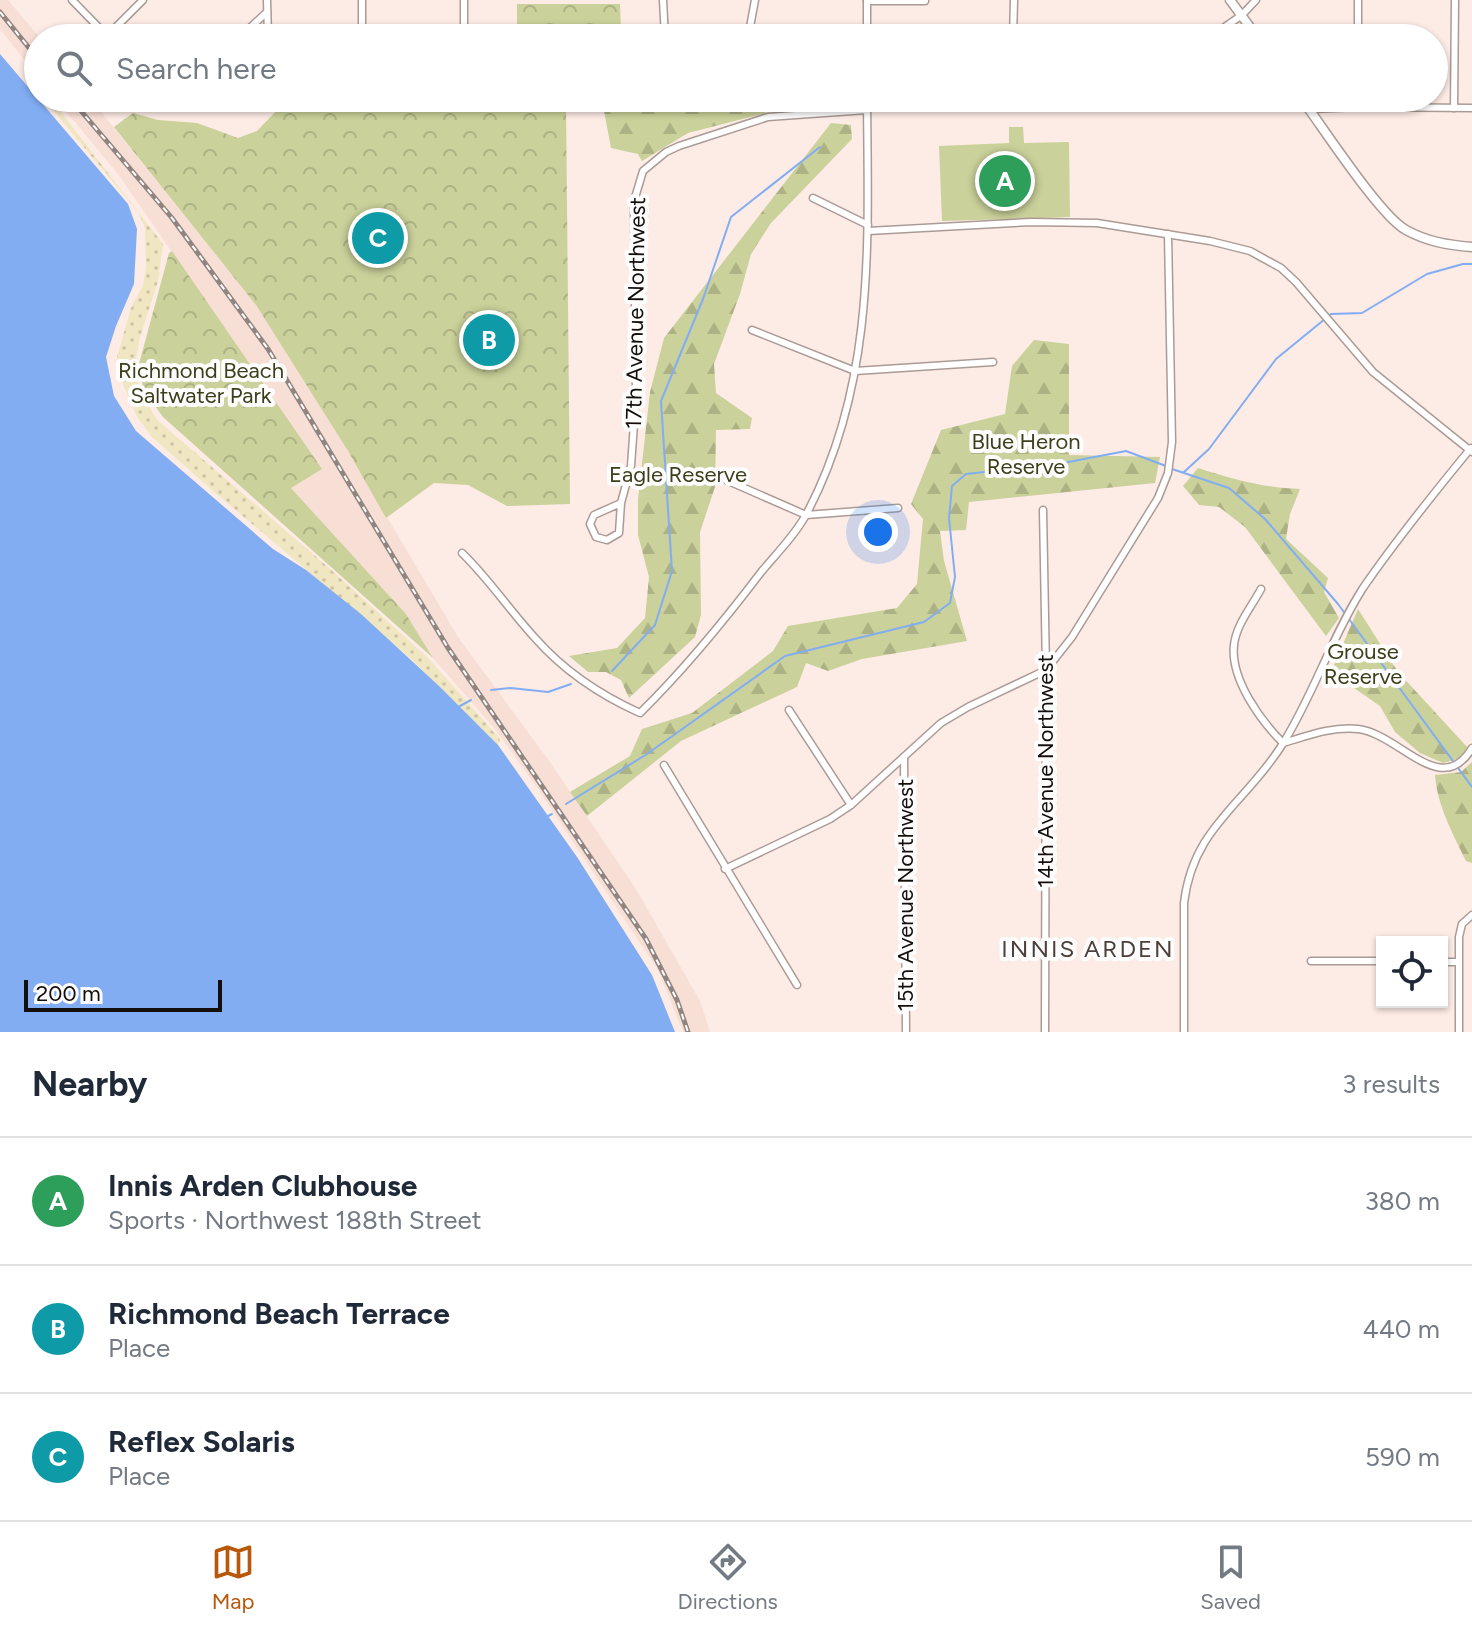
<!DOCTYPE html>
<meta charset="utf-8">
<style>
body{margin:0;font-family:Figtree,sans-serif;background:#f2f2f3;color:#1f2937}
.controls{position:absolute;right:24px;bottom:24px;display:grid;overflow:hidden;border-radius:0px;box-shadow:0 2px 6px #0004}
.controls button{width:72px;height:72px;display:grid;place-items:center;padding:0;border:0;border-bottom:2px solid #e0e1e3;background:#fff;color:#1f2937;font:40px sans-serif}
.scale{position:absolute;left:24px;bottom:20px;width:198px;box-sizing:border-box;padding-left:8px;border:4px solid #140f0d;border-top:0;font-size:22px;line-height:28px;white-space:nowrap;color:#140f0d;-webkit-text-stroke:6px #fdfdfd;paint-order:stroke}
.you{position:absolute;left:878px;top:532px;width:28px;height:28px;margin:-20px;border:6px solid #fff;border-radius:50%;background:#1a73e8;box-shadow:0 0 0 12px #1a73e833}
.badge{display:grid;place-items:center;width:52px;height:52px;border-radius:50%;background:#b7580b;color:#fff;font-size:26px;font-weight:700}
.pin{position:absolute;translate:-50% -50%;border:4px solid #fff;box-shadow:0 2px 8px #0006}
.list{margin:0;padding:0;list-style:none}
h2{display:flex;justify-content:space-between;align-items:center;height:104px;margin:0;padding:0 32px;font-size:34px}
h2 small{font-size:26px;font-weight:400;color:#747a83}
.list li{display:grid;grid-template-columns:52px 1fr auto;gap:24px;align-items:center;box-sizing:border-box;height:128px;padding:0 32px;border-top:2px solid #e0e1e3}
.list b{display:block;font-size:30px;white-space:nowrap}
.list p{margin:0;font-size:26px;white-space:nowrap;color:#747a83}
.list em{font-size:26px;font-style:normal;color:#747a83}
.icon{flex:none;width:44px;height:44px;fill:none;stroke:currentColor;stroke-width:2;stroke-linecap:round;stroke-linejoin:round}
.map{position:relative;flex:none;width:1472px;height:1032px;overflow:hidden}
.search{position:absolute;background:#fff;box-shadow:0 2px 6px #0004;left:24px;right:24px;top:24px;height:88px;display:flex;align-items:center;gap:20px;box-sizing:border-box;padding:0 28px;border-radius:44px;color:#747a83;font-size:30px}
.sheet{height:488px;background:#fff}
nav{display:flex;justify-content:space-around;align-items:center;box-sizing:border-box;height:112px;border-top:2px solid #e0e1e3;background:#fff;font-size:22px;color:#747a83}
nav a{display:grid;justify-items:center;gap:4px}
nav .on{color:#b7580b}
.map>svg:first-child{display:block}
.built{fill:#f8dfd5}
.forest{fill:url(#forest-firs)}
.sand{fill:url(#sand-dots)}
.park{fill:url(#park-crowns)}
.pitch{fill:#cad19a}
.water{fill:#82adf3}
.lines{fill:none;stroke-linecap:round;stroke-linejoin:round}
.stream{stroke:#82adf3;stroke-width:2}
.minor-casing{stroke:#ab9b96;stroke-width:9}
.major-casing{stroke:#ab9b96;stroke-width:11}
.minor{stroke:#fff;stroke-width:6}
.major{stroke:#fff;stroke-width:8}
.rail-casing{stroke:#918581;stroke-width:5}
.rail{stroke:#fdfdfd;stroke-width:2;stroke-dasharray:6;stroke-linecap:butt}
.labels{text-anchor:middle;stroke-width:8;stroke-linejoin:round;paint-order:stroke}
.street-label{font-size:22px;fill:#140f0d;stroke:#fdfdfd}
.park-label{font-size:22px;fill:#3c3f1a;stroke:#fdfdfd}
.neighbourhood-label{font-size:24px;letter-spacing:2px;fill:#4d403b;stroke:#fdfdfd}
</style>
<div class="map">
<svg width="1472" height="1032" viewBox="0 0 1472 1032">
<defs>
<pattern id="forest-firs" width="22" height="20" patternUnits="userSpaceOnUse" patternTransform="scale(2)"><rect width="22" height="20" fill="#cad19a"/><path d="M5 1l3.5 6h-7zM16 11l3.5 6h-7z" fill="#adb284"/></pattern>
<pattern id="sand-dots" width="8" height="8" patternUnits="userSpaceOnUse" patternTransform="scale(2)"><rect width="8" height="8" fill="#f0e6c1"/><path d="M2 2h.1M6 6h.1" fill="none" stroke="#cdc4a5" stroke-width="1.8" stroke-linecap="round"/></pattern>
<pattern id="park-crowns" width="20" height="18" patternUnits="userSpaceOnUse" patternTransform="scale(2)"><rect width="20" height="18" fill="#cad19a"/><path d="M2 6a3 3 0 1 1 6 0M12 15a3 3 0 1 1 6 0" fill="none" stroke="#adb284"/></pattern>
</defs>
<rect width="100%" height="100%" fill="#fdebe5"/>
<g class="built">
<polygon points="0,0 8,0 40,38 38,77 0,29"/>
<polygon points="55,98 90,98 256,305 348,451 458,637 550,762 636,889 700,1001 710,1032 683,1032 658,970 538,789 495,729 433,658 406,614 291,488 321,468 118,174"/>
</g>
<g class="forest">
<polygon points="571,98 655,98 658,105 757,103 766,113 688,133 642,161 638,154 611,148 602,100 572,102"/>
<polygon points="831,123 851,125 852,139 771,223 751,254 740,294 714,364 716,393 752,418 750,429 716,430 715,487 700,532 701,615 695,637 629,698 621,680 606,672 588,672 569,656 617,648 645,618 649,577 638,535 638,499 650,392 664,338"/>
<polygon points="1034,340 1069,344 1069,455 1160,457 1155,483 969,502 966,530 940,531 944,561 967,641 862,659 828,671 806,663 797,687 681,741 587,816 570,792 630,756 642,729 692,713 773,651 788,626 897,608 917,584 923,519 911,504 941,430 1005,414 1012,366"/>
<path d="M1198 468C1232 479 1264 488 1300 489L1290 514 1286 539 1328 578 1324 592 1339 618 1326 636 1245 527 1219 507 1199 505 1183 486Z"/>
<polygon points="1358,609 1398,672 1468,748 1458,759 1443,763 1420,753 1395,732 1380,706 1331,672"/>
<path d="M1472 762V863L1466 861C1453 834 1437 805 1435 775L1461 772Z"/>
</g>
<polygon class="sand" points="43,98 50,98 163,244 158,281 140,337 136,359 138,385 156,419 328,567 428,658 500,739 498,745 407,655 212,490 152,437 137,417 116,368 117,357 131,308 143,285 146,268 145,228 138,212"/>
<g class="park">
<polygon points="517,4 620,4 621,31 657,31 657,38 517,38"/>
<polygon points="576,98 666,98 666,105 577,105"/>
<polygon points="566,105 570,504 507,506 468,485 434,483 386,518 348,451 256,305 114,127 133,113 158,120 197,123 238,138 257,131 280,107"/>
<polygon points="172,251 322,469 291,488 406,614 433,658 163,417 143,389 139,364 169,253"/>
</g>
<polygon class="pitch" points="1009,127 1023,127 1024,143 1069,142 1070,217 942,221 939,146 1009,143"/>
<polygon class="water" points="0,54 128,204 137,229 134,284 116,326 106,357 114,396 136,431 273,549 306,570 361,614 439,686 498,745 577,857 652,975 675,1032 0,1032"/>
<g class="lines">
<g class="stream">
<polyline points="1172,469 1229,488 1265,519 1338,604 1472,787"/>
<polyline points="1184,472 1209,449 1276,359 1331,314 1362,313 1427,274 1463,264 1472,264"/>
<polyline points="612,671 655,625 672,571 661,401 703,299 731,217 820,147"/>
<polyline points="491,690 511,688 548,692 571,684"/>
<polyline points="460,706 471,700"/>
<polyline points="566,804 647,754 785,656 924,622 950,603 955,577 949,518 952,486 966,474 1058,464 1126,451 1166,466"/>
<polyline points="548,816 552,814"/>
</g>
<defs>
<g id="minor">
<polyline points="72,0 109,38"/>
<polyline points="267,0 268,38"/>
<polyline points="362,0 362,38"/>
<polyline points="464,0 464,38"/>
<polyline points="663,0 665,38"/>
<polyline points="1358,0 1358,38"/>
<polyline points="867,1 925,1"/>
<polyline points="107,36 143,0"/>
<polyline points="239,38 267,12"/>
<polyline points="748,38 755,0"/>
<polyline points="867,38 867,0"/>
<polyline points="1013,38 1014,0"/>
<polyline points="1209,38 1242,15 1256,0"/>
<polyline points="275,98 280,101 464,104 464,98"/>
<polyline points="1454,108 1455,0"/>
<polyline points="1310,109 1358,107 1472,108"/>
<polyline points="813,198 868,225"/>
<polyline points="868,231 1031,222 1097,223 1210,241 1250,251 1281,268 1296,282 1373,372 1472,452"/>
<polyline points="752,330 855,371 993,362"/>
<polyline points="726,480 806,515 898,508"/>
<polyline points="621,503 594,515 590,524 596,537 607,540 619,533 621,503 631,466 636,395 634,201 643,171 666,152 679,146 768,117 867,110"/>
<polyline points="1043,510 1046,670 1045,1032"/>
<path d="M462 553C489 579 510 611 535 638 564 671 600 695 640 713 685 669 724 621 762 571 777 553 796 534 807 513 876 382 868 240 867 98"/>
<path d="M1261 589C1252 606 1236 625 1234 645 1230 679 1261 721 1283 743"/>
<polyline points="789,710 851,805"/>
<path d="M1283 743C1307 736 1333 726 1358 729 1400 734 1441 800 1472 748"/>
<polyline points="904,757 906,1032"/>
<polyline points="664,765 797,985"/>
<polyline points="725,869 830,819 851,805 941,723 968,707 1046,670 1072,637 1158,498 1168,473 1172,442 1168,234"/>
<polyline points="1311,961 1382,961"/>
<polyline points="1442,962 1458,962"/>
<path d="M1184 1032V903C1193 827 1245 804 1282 745 1313 696 1331 638 1363 588 1396 540 1434 493 1471 448"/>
<polyline points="1459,1032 1459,937 1462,924 1472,915"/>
</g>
<g id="major">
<polyline points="1230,0 1258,38"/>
<path d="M1301 98C1322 126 1380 216 1406 230 1428 242 1448 245 1472 247"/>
</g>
</defs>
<use href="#minor" class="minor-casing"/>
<use href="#major" class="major-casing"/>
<use href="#minor" class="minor"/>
<use href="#major" class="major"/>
<defs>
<g id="rail">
<polyline points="0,12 38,59"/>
<polyline points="70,98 172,218 268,349 448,648 646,939 677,1000 688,1032"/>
</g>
</defs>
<use href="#rail" class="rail-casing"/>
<use href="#rail" class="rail"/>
</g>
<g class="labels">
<g class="street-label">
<text transform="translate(635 313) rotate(-89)" y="8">17th Avenue Northwest</text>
<text transform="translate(1045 771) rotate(-90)" y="8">14th Avenue Northwest</text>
<text transform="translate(905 895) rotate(-90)" y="8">15th Avenue Northwest</text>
</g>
<g class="park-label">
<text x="201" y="378">Richmond Beach<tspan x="201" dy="25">Saltwater Park</tspan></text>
<text x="1026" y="449">Blue Heron<tspan x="1026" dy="25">Reserve</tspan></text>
<text x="678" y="482">Eagle Reserve</text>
<text x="1363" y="659">Grouse<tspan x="1363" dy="25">Reserve</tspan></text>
</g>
<g class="neighbourhood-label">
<text x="1088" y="957">INNIS ARDEN</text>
</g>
</g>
</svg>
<div class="controls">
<button><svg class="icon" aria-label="locate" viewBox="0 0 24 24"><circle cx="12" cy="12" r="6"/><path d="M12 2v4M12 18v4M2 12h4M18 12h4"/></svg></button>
</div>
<div class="scale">200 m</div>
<div class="you"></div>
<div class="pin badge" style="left:1005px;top:181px;background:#2e9e5b">A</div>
<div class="pin badge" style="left:489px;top:340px;background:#0f9aa8">B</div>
<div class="pin badge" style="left:378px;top:238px;background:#0f9aa8">C</div>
<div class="search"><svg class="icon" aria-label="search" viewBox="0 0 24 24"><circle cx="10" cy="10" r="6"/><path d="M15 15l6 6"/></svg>Search here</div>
</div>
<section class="sheet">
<h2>Nearby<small>3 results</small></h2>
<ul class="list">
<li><span class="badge" style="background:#2e9e5b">A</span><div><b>Innis Arden Clubhouse</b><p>Sports · Northwest 188th Street</p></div><em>380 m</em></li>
<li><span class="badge" style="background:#0f9aa8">B</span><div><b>Richmond Beach Terrace</b><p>Place</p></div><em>440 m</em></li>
<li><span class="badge" style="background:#0f9aa8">C</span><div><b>Reflex Solaris</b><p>Place</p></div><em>590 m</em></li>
</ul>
</section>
<nav>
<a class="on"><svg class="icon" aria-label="map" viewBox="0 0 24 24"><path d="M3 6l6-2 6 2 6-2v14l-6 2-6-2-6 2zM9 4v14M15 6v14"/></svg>Map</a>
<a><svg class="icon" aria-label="directions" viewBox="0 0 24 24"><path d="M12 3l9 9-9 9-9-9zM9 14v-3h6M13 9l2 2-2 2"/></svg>Directions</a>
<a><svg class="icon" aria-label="saved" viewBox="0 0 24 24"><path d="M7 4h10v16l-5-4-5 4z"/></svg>Saved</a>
</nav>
